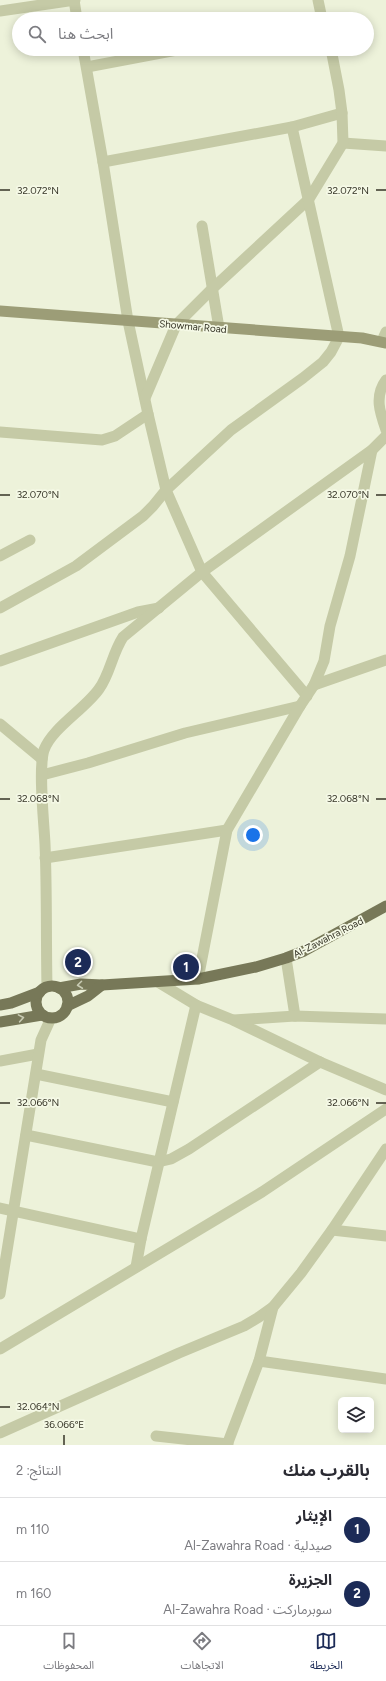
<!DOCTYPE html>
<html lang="ar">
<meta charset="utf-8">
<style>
body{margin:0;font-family:Figtree,"Noto Sans Arabic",sans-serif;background:#f7f7f7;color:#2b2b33;direction:rtl}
.controls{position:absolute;right:12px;bottom:12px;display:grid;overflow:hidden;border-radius:6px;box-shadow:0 2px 10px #0003}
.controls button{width:36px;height:36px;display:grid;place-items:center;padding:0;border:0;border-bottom:1px solid #e1e1e2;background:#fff;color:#2b2b33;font:20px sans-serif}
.you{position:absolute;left:253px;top:835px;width:14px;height:14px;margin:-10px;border:3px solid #fff;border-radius:50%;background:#1a73e8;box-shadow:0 0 0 6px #1a73e833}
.badge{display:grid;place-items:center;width:26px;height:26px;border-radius:50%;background:#1c2b57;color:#fff;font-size:13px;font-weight:700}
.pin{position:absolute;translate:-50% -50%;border:2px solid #fff;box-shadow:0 1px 4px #0006}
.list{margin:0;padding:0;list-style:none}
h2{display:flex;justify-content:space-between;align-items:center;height:52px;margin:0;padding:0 16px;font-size:17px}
h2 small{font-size:13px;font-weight:400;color:#7c7c81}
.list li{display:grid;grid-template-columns:26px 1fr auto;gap:12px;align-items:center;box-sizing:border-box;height:64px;padding:0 16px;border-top:1px solid #e1e1e2}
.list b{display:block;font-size:15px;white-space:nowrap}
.list p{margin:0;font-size:13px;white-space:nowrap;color:#7c7c81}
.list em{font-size:13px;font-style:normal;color:#7c7c81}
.icon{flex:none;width:22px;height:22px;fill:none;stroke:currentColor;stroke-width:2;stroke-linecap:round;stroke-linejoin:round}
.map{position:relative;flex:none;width:386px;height:1445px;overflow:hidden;direction:ltr}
.search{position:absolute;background:#fff;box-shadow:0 2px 10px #0003;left:12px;right:12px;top:12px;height:44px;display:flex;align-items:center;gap:10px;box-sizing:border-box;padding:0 14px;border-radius:22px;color:#7c7c81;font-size:15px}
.sheet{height:180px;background:#fff}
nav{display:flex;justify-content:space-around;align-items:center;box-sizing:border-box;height:56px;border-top:1px solid #e1e1e2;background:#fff;font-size:11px;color:#7c7c81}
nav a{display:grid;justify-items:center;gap:2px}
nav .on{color:#1c2b57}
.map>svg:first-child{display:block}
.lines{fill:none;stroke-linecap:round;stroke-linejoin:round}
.minor{stroke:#c5caa6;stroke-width:11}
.secondary{stroke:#9c9d77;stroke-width:11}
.primary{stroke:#777858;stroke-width:11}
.oneway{stroke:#c9ccb4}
.ticks{fill:none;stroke:#363527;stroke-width:1.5}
.labels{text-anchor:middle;stroke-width:3.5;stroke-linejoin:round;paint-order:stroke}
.street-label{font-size:10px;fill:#363527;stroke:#f5f9e6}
.ticks-label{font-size:10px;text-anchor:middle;fill:#363527;stroke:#f5f9e6;stroke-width:3.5;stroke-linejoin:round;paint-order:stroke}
</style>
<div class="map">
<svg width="386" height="1445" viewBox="0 0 386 1445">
<rect width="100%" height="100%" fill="#edf2da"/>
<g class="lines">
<g class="minor">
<polyline points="74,0 77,19"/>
<polyline points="318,0 322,19"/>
<polyline points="0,11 75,0"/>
<polyline points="83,49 103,162 128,321 148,414 166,490 202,572 307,696"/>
<polyline points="87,67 182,49"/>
<polyline points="343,143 386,146"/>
<polyline points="103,162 292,127 342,113"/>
<polyline points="202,226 219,328"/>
<polyline points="382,341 386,332"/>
<path d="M386 380C374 396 380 413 386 430"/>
<polyline points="145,398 176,325 212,289 309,199 343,143 342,113 339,90 331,49"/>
<polyline points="0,432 102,440 115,436 148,414"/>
<polyline points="0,556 30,540"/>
<polyline points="0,608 76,566 143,516 153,506 166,490 231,430 303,378 323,362 331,352 339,337 292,127"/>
<polyline points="0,661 138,612 159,608"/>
<polyline points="314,685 386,660"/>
<polyline points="0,724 42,759"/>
<polyline points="42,775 88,763 185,733 300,706"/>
<polyline points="45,858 227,830"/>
<polyline points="286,958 295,1016"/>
<polyline points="198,979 227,830 300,706 314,685 324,661 330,626 350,556 372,450"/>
<polyline points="158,982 196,1005 233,1020 320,1062 386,1090"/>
<path d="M47 987C46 939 47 892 45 844 44 822 38 768 44 750 52 728 85 709 99 689 110 674 112 654 123 637L202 572 372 450 386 436"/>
<polyline points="234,1020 295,1016 386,1019"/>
<polyline points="0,1061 38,1054"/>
<polyline points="36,1074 173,1102"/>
<polyline points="26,1135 158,1162 171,1159 189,1149 320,1062"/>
<polyline points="0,1208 141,1239"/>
<polyline points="332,1230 386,1236"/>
<polyline points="136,1267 141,1239 196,1005"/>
<polyline points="0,1294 41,1040 51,1018"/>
<polyline points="0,1349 262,1192 386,1109"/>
<polyline points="259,1361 386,1379"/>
<polyline points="0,1433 179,1353 244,1326 259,1317 273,1307 301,1273 332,1230 386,1149"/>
<polyline points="156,1436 228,1444"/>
<polyline points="227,1445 259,1361 273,1307"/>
</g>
<polyline class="secondary" points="0,311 362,338 386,343"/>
<g class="primary">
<circle cx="52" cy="1002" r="16"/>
<polyline points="59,988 81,984 102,985 198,979 256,967 286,958 304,951 386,906"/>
<polyline points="0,1005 11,1003 40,992"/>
<polyline points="67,1006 88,996 102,985"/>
<polyline points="0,1022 42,1015"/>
</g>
</g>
<defs><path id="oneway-chevron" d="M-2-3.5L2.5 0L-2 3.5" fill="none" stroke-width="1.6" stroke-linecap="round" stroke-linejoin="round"/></defs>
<g class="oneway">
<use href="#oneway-chevron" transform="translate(80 985) rotate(173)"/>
<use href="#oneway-chevron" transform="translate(21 1018) rotate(-10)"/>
</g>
<path class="ticks" d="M0 190H10M376 190H386M0 495H10M376 495H386M0 799H10M376 799H386M0 1103H10M376 1103H386M0 1407H10M64 1435V1445"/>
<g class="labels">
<g class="street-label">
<text transform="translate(193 326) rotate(5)" y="4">Showmar Road</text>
<text transform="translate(328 937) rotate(-27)" y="4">Al-Zawahra Road</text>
</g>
</g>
<g class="ticks-label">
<text x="38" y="194">32.072°N</text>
<text x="348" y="194">32.072°N</text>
<text x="38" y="498">32.070°N</text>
<text x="348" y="498">32.070°N</text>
<text x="38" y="802">32.068°N</text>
<text x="348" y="802">32.068°N</text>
<text x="38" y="1106">32.066°N</text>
<text x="348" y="1106">32.066°N</text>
<text x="38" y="1410">32.064°N</text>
<text x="64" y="1428">36.066°E</text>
</g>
</svg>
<div class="controls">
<button><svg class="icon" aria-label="layers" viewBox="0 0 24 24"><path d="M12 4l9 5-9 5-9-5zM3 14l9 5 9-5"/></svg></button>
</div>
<div class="you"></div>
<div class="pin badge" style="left:186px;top:967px">1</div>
<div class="pin badge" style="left:78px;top:962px">2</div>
<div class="search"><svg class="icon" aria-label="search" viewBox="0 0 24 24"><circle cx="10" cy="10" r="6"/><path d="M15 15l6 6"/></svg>ابحث هنا</div>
</div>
<section class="sheet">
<h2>بالقرب منك<small>النتائج: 2</small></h2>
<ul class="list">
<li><span class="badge">1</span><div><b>الإيثار</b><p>صيدلية · Al-Zawahra Road</p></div><em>110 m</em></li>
<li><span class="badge">2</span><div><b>الجزيرة</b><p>سوبرماركت · Al-Zawahra Road</p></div><em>160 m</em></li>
</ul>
</section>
<nav>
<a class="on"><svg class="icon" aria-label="map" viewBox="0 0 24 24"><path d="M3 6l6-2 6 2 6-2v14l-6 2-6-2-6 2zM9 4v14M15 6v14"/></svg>الخريطة</a>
<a><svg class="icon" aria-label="directions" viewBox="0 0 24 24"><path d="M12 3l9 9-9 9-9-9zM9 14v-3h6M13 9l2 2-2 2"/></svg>الاتجاهات</a>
<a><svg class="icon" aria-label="saved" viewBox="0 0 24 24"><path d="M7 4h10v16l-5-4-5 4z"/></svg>المحفوظات</a>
</nav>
